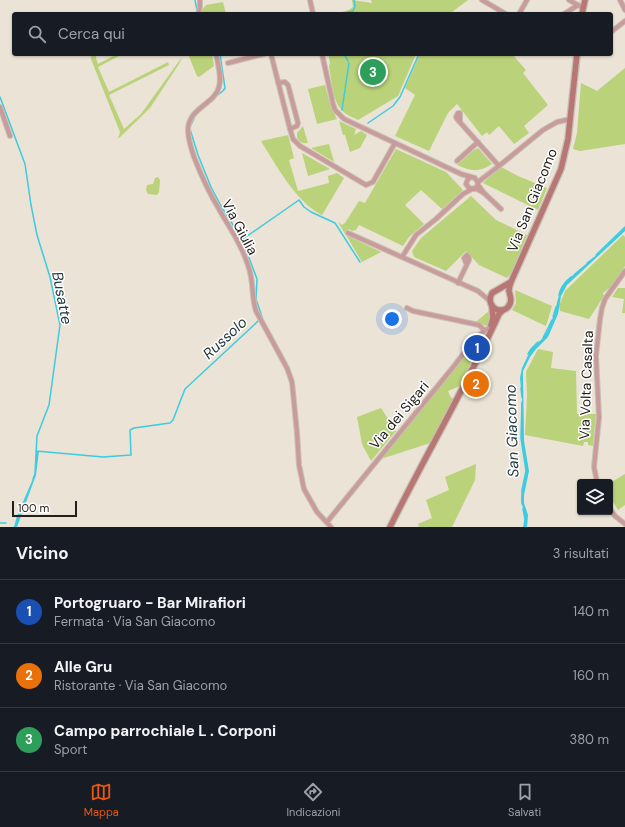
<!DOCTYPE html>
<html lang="it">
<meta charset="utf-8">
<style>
body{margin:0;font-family:"DM Sans",sans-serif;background:#20242c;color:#f1f3f6}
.controls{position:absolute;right:12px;bottom:12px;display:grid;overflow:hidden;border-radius:4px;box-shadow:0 1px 3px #0004}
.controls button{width:36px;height:36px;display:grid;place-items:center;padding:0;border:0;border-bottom:1px solid #363941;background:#171b24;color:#f1f3f6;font:20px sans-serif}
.scale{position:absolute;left:12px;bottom:10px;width:65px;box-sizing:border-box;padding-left:4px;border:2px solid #23201b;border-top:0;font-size:11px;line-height:14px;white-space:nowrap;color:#23201b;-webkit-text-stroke:3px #fff;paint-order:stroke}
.you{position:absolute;left:392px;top:319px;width:14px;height:14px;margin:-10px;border:3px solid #fff;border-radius:50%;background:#1a73e8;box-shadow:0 0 0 6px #1a73e833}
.badge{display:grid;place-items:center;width:26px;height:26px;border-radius:50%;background:#ea580c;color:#fff;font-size:13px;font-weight:700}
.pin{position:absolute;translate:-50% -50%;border:2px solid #fff;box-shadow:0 1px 4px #0006}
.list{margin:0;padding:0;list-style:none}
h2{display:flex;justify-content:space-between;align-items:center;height:52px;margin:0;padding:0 16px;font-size:17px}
h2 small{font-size:13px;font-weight:400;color:#9ea1a6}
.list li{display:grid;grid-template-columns:26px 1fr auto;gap:12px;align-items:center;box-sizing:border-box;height:64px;padding:0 16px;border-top:1px solid #363941}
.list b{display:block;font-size:15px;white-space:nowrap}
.list p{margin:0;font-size:13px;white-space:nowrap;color:#9ea1a6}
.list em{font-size:13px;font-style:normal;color:#9ea1a6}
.icon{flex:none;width:22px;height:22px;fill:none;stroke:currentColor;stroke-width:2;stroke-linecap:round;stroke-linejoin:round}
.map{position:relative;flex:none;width:625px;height:527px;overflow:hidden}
.search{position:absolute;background:#171b24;box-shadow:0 1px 3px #0004;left:12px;right:12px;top:12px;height:44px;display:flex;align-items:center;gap:10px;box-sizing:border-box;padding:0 14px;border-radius:4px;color:#9ea1a6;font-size:15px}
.sheet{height:244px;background:#171b24}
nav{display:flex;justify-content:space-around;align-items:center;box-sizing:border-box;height:56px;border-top:1px solid #363941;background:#171b24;font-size:11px;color:#9ea1a6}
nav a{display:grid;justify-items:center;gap:2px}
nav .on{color:#ea580c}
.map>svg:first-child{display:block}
.green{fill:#bad279}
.water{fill:#3ccbe0}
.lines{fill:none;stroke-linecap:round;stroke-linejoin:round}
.stream{stroke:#3ccbe0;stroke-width:1.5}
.street-casing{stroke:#c7c0b4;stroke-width:6}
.secondary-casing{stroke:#c7c0b4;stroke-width:8}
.street{stroke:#c99b9a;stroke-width:4}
.secondary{stroke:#b87775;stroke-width:5.5}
.labels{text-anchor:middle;stroke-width:3;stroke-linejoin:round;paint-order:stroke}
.street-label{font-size:14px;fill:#23201b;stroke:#fff}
.water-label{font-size:15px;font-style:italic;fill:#22393d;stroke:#fff}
</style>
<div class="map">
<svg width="625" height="527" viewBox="0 0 625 527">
<rect width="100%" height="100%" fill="#ebe3d5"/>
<g class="green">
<path d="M352 0 372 3 371 0H468L452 12 453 14 443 13 434 14H323C333 12 345 14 353 7Z"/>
<polygon points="223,2 226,14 202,14 201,11 206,5"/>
<polygon points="91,54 96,54 96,58 98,64 117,54 123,54 98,67 109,92 168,62 169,65 109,95 124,129 141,114 182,57 179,64 150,108 118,139 120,132 91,59"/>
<polygon points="188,54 212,54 214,66 199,77 197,76"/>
<path d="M328 54H416L398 96 358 120C352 117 344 114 340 108 333 100 331 77 329 66L330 63Z"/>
<polygon points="420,54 512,54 526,70 523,73 548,105 524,126 529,133 514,144 499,126 489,135 487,132 482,136 457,104 448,113 429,151 395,136 415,95 405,88"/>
<polygon points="625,68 625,144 580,151 573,149 577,133 581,83 597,91"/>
<polygon points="325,85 331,107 337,119 317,124 308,89"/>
<polygon points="339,121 356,129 354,135 361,131 367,135 360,148 350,152 345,135 343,135"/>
<path d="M303 126 308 143 311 142C305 144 301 144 297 138V133Z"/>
<path d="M288 135 294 158 289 160 298 191 329 183 328 176 337 173 344 178 322 215C296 202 276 165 261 141Z"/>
<polygon points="329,144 334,162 311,148"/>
<path d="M478 148 492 164C478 173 471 171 457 165L474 150Z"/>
<polygon points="396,149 446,172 463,190 442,209 421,190 405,205 424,224 409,237 403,246 359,225 356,230 352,231 349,229 345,234 338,222 342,225 345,223 359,201 365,203"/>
<polygon points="302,153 330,169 308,176"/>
<polygon points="501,167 518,176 547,188 538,210 483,183"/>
<polygon points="158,177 160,180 159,192 157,195 148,194 146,190 147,185 153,184 155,178"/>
<polygon points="471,196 496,220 527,235 512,272 507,278 479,265 466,251 446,271 414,257 412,251 421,238"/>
<polygon points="346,235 381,252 362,262"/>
<polygon points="623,235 625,237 625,266 612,286 603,293 604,296 589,319 560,311 559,306 565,291"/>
<polygon points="618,288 625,288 625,313 622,313 624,299 612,297"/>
<polygon points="515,290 552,306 546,326 512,310 516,303"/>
<path d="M490 310C492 314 491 323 487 326L476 322Z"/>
<polygon points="488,331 474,353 471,362 460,386 448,391 450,396 453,399 430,443 381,459 470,350 480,336"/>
<polygon points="538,349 553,352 551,368 576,371 577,414 596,414 593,446 588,445 588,442 584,442 583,446 525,435 527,395 526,372"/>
<polygon points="381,408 396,431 371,461 362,444 357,417"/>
<polygon points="476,464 475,480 452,527 419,527 418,524 432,518 426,500 449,490 445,477"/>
<polygon points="625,474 625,505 618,510 610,497 610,483"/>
</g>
<g class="water">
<polygon points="625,227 625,231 567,285 561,296 558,314 548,337 536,349 530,357 523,371 524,441 529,471 524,495 524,503 528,515 527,527 524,527 525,519 521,499 526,471 521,438 522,400 520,378 522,368 531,349 543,338 547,332 554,315 560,291 565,282 600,252"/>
<polygon points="36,451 39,451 36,475 17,527 14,527 17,516 35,474"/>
</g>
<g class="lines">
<g class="stream">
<polyline points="195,0 197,10"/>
<polyline points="340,14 353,11 355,6 354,0"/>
<polyline points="344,54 348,61"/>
<polyline points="0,97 25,164 31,205 37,235 50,277 60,325 49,405 37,436 35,474 33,479"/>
<polyline points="215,97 223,91 225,88 220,54"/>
<polyline points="342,110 349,63"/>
<polyline points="368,123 393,106 400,97 419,54"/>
<polyline points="191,125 196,114"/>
<polyline points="243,239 299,200 304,207 311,212 335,223 360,262"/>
<polyline points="596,255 625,227"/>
<polyline points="587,263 594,258"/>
<polyline points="575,274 585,266"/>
<path d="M559 295C560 288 565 282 571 277"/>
<polyline points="553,317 556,307"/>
<polyline points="543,338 552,320"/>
<polyline points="528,354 531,349 538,342"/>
<polyline points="521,388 522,397"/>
<polyline points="522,402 521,438 526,471 522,490 522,504"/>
<polyline points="36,451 103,457 131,455 130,430 134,428 170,423 173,420 185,389 254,325 262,317 256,299 257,279 242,239 221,206 211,187 198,155 190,129"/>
<polyline points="523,509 525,519 524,527"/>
<polyline points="0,523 6,523"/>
</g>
<defs>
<g id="street">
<polyline points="310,0 313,14"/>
<polyline points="482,0 506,14"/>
<polyline points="569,0 583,8"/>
<polyline points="620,0 625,10"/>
<polyline points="198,14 200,7 200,0"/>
<polyline points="519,14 527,0"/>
<polyline points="564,14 578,5"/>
<polyline points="611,32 625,21"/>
<path d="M216 54C218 65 222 76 219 87 215 104 188 108 188 130 188 139 191 148 194 157 201 175 209 193 219 209 226 222 234 233 240 246 246 258 251 271 252 284 253 293 253 302 256 311L287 368 292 382 297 433 299 465 304 489 317 512 331 527"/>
<polyline points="271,54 290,129 297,126 298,123 288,85 285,82 278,83"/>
<polyline points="322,54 333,104 335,110 344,119 461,174 475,178 478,183 477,187 474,189 469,188 466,184 468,179 471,177"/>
<polyline points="228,63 264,54"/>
<polyline points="0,107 10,136"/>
<polyline points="460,121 460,113 458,113 456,117 457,119 499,166"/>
<polyline points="290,129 293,139 300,146 366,185 373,182 395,143"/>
<polyline points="457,161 478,142"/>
<polyline points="478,182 499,166 543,130 557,122 571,119"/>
<polyline points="475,188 484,193 478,185"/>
<polyline points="484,193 501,209"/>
<polyline points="348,233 478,291 490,301"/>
<polyline points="402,257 416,235 436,219 463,194 472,189"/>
<polyline points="458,283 469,260 469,258 467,255 464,258 466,263"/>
<polyline points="407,308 413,311 479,325 484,330"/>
<polyline points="597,482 594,467 599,417 596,356 600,319 602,308 605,299 625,271"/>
<polyline points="610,509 615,516 625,524"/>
<path d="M327 522C368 471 409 421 450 371 462 357 475 334 491 327"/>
</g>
<g id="secondary">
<polyline points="582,14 585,0"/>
<path d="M511 282 492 293C484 308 504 317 510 304 512 299 510 296 509 291 509 288 510 285 511 282L561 169 568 139 577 54"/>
<polyline points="491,325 493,318 492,306"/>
<path d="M390 527C425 456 466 387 499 314L503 310"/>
</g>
</defs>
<use href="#street" class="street-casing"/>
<use href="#secondary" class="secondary-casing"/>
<use href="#street" class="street"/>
<use href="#secondary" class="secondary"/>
</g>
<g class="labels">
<g class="street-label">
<text transform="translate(532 200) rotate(-68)" y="5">Via San Giacomo</text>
<text transform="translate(240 227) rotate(62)" y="5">Via Giulia</text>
<text transform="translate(586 385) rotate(-88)" y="5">Via Volta Casalta</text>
<text transform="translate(399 415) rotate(-50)" y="5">Via dei Sigari</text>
</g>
<g class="water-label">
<text transform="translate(62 298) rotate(79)" y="5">Busatte</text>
<text transform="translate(225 338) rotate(-43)" y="5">Russolo</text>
<text transform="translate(512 431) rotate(-92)" y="5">San Giacomo</text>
</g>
</g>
</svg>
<div class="controls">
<button><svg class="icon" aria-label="layers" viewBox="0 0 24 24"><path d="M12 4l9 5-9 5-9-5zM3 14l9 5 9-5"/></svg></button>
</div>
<div class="scale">100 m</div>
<div class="you"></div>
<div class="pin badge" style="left:477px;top:348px;background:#1a4fb4">1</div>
<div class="pin badge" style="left:476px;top:384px;background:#e8710a">2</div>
<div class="pin badge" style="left:373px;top:72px;background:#2e9e5b">3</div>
<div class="search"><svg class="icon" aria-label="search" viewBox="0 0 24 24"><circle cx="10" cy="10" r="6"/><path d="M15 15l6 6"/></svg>Cerca qui</div>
</div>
<section class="sheet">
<h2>Vicino<small>3 risultati</small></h2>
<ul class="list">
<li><span class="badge" style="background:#1a4fb4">1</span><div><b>Portogruaro - Bar Mirafiori</b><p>Fermata · Via San Giacomo</p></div><em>140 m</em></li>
<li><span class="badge" style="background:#e8710a">2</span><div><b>Alle Gru</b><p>Ristorante · Via San Giacomo</p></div><em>160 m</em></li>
<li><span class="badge" style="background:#2e9e5b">3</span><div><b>Campo parrochiale L . Corponi</b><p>Sport</p></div><em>380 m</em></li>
</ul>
</section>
<nav>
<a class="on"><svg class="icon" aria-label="map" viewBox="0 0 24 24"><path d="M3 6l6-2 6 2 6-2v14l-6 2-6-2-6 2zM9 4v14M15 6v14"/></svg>Mappa</a>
<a><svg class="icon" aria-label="directions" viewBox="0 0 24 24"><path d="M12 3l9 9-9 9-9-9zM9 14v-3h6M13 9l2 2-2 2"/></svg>Indicazioni</a>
<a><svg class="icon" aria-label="saved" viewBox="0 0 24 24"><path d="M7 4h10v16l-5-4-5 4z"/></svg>Salvati</a>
</nav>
